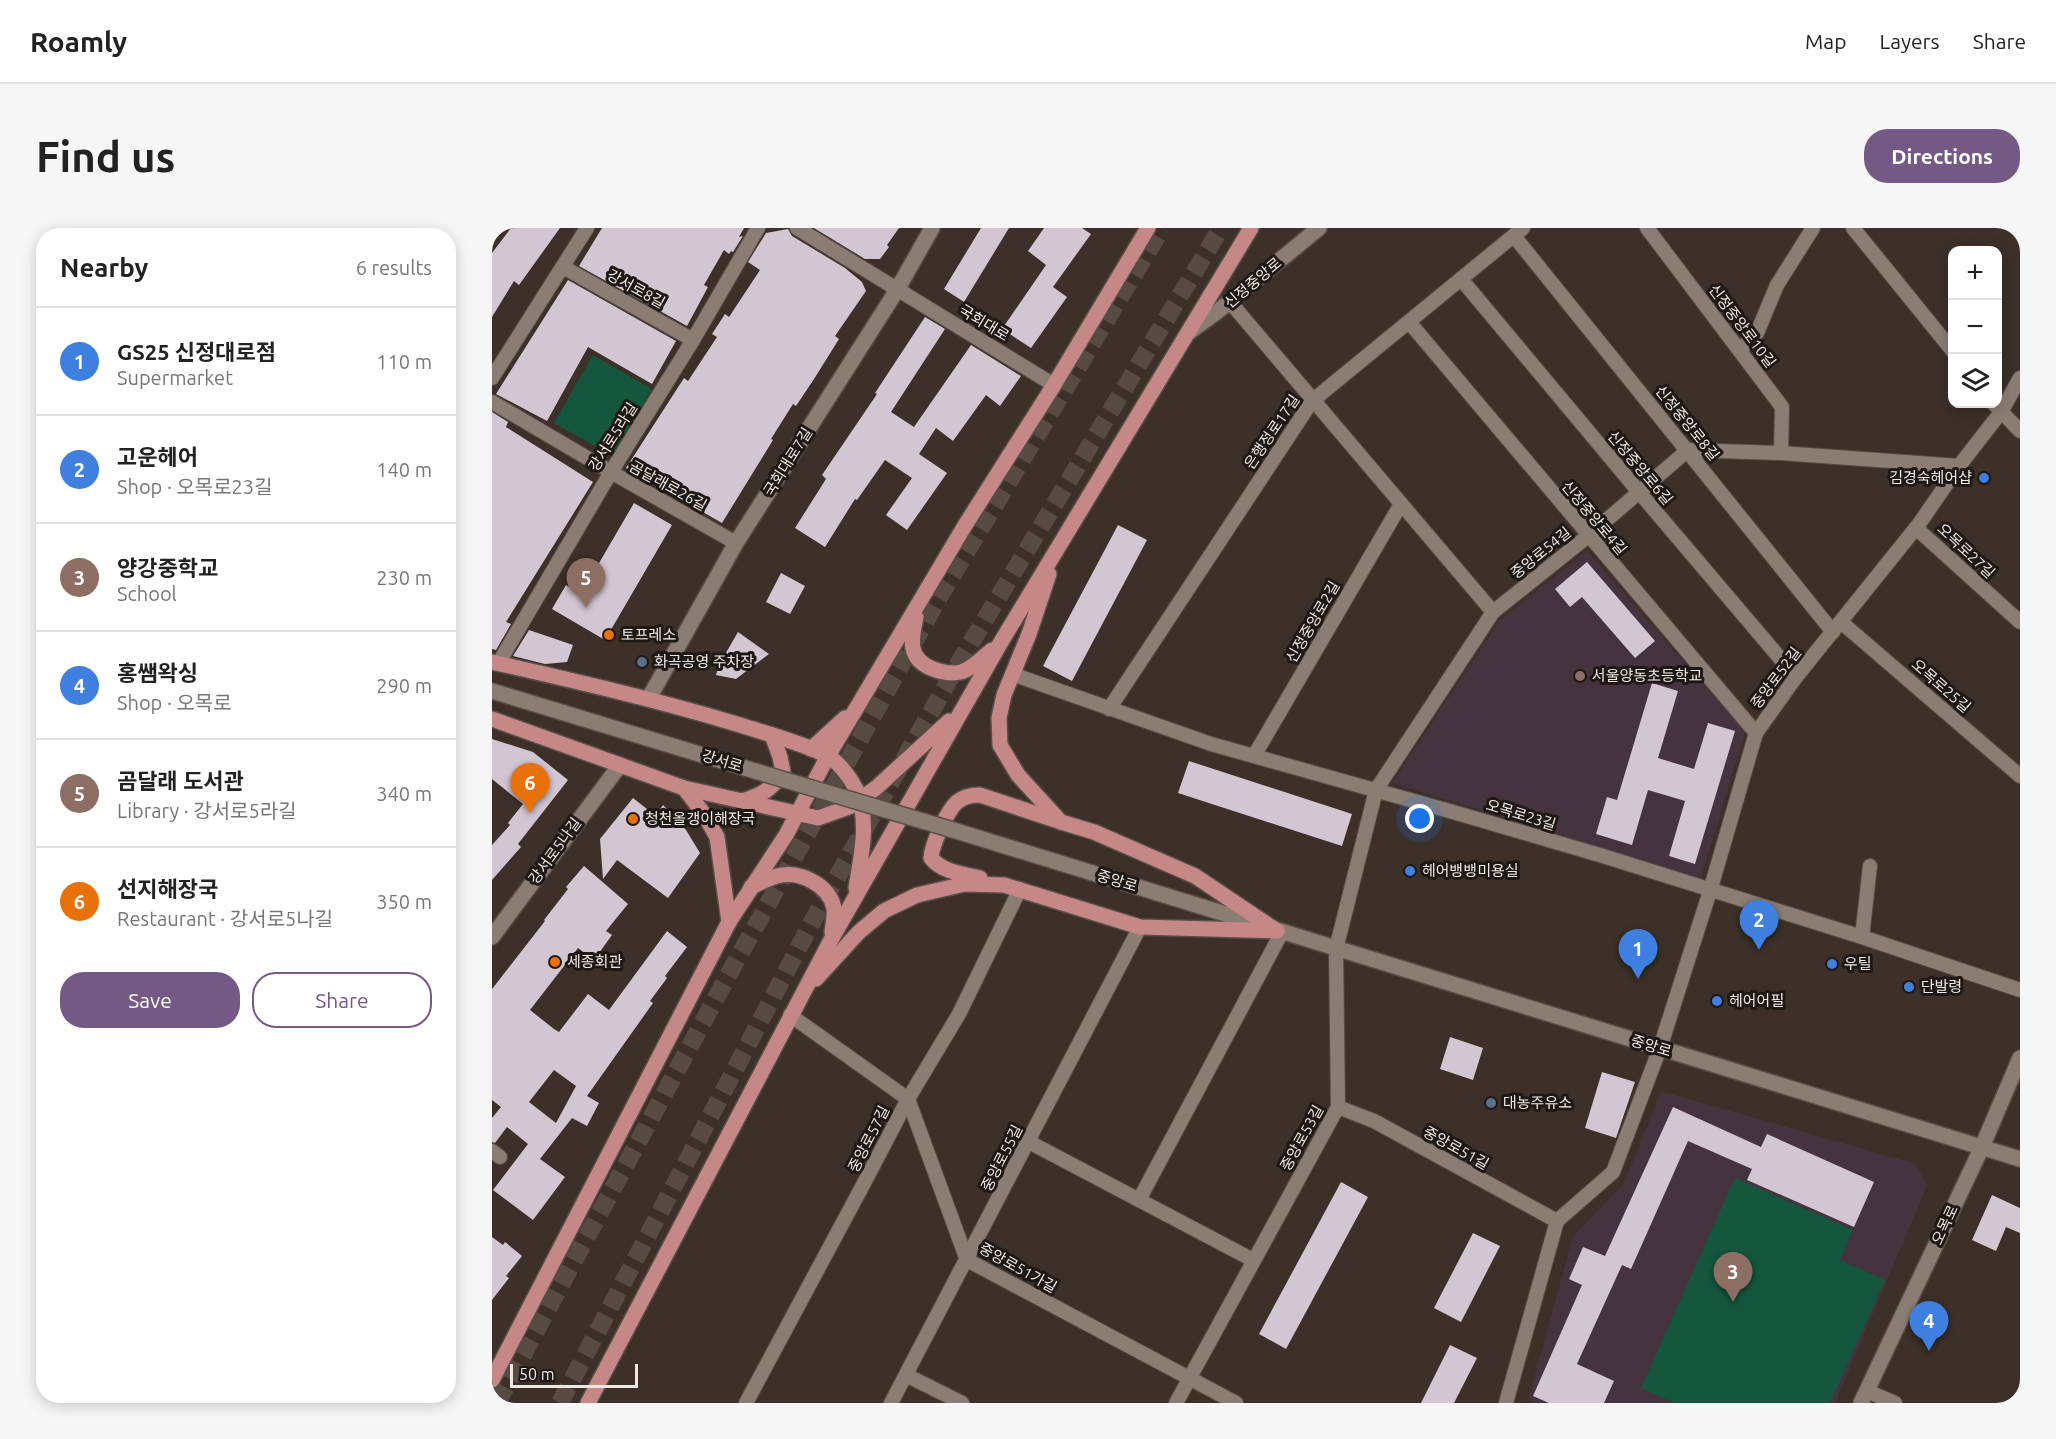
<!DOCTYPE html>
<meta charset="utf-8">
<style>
body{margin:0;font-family:Ubuntu,"Noto Sans KR",sans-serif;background:#f6f6f6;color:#222}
.controls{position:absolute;right:18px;top:18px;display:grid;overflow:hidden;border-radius:12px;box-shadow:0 3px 15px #0003}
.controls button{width:54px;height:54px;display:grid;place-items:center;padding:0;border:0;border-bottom:2px solid #e0e0e0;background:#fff;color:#222;font:30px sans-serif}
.scale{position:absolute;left:18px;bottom:15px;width:128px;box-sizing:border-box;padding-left:6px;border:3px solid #efe7e2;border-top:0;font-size:16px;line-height:21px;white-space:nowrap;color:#efe7e2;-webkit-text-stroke:4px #1f1916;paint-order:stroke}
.you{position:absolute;left:928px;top:591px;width:21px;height:21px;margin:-15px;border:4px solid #fff;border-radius:50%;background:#1a73e8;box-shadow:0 0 0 9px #1a73e833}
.badge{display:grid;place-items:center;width:39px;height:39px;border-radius:50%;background:#735984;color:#fff;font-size:20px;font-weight:700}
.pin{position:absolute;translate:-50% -50px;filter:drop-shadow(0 2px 3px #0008)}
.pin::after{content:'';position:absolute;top:32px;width:21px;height:18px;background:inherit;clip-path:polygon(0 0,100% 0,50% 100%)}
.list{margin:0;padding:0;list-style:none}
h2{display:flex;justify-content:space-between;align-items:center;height:78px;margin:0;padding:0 24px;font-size:26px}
h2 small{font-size:20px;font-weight:400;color:#767676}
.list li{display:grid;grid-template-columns:39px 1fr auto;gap:18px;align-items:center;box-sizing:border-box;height:108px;padding:0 24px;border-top:2px solid #e0e0e0}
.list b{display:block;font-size:22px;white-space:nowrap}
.list p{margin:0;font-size:20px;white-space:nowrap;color:#767676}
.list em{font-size:20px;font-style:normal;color:#767676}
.actions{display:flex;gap:12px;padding:18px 24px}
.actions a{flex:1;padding:14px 0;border:2px solid #735984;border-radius:24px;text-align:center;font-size:21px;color:#735984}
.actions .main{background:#735984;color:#fff}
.icon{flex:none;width:33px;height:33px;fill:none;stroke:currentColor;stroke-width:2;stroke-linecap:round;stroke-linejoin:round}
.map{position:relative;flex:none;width:1528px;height:1175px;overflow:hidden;border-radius:24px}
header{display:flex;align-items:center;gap:36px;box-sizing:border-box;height:84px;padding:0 30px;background:#fff;border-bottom:2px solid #e0e0e0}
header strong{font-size:28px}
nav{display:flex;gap:33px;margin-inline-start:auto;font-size:21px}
.intro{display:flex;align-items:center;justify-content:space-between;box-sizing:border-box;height:144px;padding:0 36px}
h1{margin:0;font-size:42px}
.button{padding:15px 27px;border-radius:24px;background:#735984;color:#fff;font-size:21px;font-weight:700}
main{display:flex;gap:36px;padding:0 36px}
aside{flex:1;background:#fff;border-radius:24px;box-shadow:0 3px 15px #0003}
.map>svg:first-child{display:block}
.education{fill:#45343f}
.green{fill:#15573e}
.building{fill:#d3c6d3;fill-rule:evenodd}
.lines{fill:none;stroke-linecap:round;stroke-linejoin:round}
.highway-tunnel{stroke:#574b44;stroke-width:18;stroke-dasharray:18 9;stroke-linecap:butt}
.street-casing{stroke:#584d47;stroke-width:16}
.secondary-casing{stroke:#584d47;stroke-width:18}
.primary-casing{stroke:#584d47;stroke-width:18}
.street{stroke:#8c7d74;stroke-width:14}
.secondary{stroke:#8c7d74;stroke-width:15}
.primary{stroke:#c58887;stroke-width:15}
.secondary-bridge-casing{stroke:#584d47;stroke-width:18;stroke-linecap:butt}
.secondary-bridge{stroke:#8c7d74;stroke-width:15}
.shop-dot{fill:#3f7fe0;stroke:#1f1916;stroke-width:2}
.food-dot{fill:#e8710a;stroke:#1f1916;stroke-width:2}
.service-dot{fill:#5c6f8a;stroke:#1f1916;stroke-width:2}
.education-dot{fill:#8d6e63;stroke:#1f1916;stroke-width:2}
.labels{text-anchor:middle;stroke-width:6;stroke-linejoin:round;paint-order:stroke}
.street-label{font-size:15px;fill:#efe7e2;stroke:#1f1916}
.poi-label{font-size:15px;fill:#efe7e2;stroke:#1f1916;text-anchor:start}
</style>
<header>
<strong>Roamly</strong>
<nav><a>Map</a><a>Layers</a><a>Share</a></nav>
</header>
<div class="intro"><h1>Find us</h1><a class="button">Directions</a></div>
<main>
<aside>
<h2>Nearby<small>6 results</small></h2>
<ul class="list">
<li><span class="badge" style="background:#3f7fe0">1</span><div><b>GS25 신정대로점</b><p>Supermarket</p></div><em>110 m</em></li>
<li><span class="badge" style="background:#3f7fe0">2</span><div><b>고운헤어</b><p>Shop · 오목로23길</p></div><em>140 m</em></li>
<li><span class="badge" style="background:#8d6e63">3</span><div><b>양강중학교</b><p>School</p></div><em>230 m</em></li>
<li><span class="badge" style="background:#3f7fe0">4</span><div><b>홍쌤왁싱</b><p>Shop · 오목로</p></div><em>290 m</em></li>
<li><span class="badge" style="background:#8d6e63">5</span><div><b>곰달래 도서관</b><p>Library · 강서로5라길</p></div><em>340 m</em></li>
<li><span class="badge" style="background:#e8710a">6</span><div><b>선지해장국</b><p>Restaurant · 강서로5나길</p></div><em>350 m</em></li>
</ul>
<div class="actions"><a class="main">Save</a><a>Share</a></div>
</aside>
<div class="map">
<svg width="1528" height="1175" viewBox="0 0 1528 1175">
<rect width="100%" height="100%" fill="#3c3028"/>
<g class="education">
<polygon points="1095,323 1253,504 1209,650 900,555 1008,392"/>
<polygon points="1169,863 1424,936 1435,958 1343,1175 1042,1175 1036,1172 1081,1008 1132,956"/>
</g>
<g class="green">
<polygon points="101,127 160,161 121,228 62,195"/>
<polygon points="1243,950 1361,1002 1348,1032 1393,1052 1338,1175 1183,1175 1149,1160"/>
</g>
<g class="building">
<polygon points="19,0 68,0 27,57 22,53 0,89 0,25"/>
<polygon points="110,0 252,0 247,9 251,8 241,24 239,23 237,26 232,22 212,57 216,59 195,98 87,38"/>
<polygon points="322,0 407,0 395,17 397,19 388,31 373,31"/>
<polygon points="489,0 517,0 472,74 452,61"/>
<polygon points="552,0 590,0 599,6 561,59 575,69 539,120 510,101 554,37 536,23"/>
<polygon points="296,1 300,8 353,40 370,54 374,63 343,108 347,111 322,151 304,178 301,176 279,211 281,212 230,295 134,240 192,150 196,153 225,109 220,106 233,86 237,89 268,42 256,34 274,5"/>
<polygon points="76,52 184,113 160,156 96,119 55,193 4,166"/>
<polygon points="433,89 453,101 399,184 422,199 479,117 529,148 508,178 494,167 461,213 444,200 427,226 455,245 415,302 394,287 420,250 393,232 365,272 363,271 333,319 303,300 334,251 330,247 385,166 383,165"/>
<polygon points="0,184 16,194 14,199 101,254 14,394 19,396 4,422 0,421"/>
<polygon points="142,275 180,297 113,412 60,381 74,357 89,366"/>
<polygon points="626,297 655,312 580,453 551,438"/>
<polygon points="1095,334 1163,413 1143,430 1090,369 1078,379 1063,361"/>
<polygon points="289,345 313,358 298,386 274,374"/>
<polygon points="37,402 81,417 75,434 53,436 21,428"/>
<polygon points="246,404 277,426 244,451 224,447 227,437"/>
<polygon points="1160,455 1186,463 1166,530 1202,541 1216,495 1243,503 1203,636 1177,628 1193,573 1156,562 1140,617 1104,606 1115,569 1125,572"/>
<polygon points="0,511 41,524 76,552 26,616 29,619 0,652 0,617 18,597 16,595 31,576 0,551"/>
<polygon points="697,533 860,586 850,618 686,565"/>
<polygon points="141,570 164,588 171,577 194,602 208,625 176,670 125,632 111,651 108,611"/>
<path d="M92 638 136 676 114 703 120 707 102 732 86 720 38 782 62 801 67 804 96 766 117 782 175 703 195 719 173 748 175 750 158 773 161 775 95 868 107 875 95 898 80 890 48 931 73 949 41 992 1 962 36 916 15 899 3 915 0 914V890L9 879 0 872V761L53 693 52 692 76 661 74 659ZM62 842 84 858 64 895 37 874Z"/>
<polygon points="958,809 991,820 981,852 948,841"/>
<polygon points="1110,844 1143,854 1124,910 1093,900"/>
<polygon points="1181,879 1269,919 1275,906 1382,954 1362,999 1255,952 1260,941 1196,913 1139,1041 1130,1037 1085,1136 1122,1153 1112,1175 1057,1175 1041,1168 1090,1057 1077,1051 1091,1019 1113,1028"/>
<polygon points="849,954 876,969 794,1121 767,1106"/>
<polygon points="1500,967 1528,980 1528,1005 1514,999 1504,1023 1480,1012"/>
<polygon points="981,1005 1008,1018 969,1094 942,1080"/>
<polygon points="0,1009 11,1017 13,1014 30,1028 14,1048 17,1050 0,1072"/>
<polygon points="958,1117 985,1130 962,1175 929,1175"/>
</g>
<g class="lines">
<g class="highway-tunnel">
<polyline points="5,1175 238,744 446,371 670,0"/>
<polyline points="68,1175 327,681 468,433 729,0"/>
</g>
<defs>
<g id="street">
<polyline points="305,0 562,157"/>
<polyline points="1155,0 1290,179 1289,225"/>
<polyline points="1361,0 1460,122"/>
<polyline points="1526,0 1528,2"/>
<polyline points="1022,8 1341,404"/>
<polyline points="71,39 201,112"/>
<polyline points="969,51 1147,264 1304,449"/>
<polyline points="738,74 1001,384"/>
<polyline points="917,94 1264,505"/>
<polyline points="1248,122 1265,105 1285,57 1321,0"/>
<polyline points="0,150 95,0"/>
<polyline points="0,174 119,244 244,315"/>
<polyline points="1502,176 1528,203"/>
<polyline points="1424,300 1528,394"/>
<polyline points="1349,394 1528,548"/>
<polyline points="6,436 119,244 201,112 266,0"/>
<polyline points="520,446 719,516 961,584 1111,628 1370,709 1528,762"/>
<polyline points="617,481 820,173 1031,0"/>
<polyline points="762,528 909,276"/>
<polyline points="1370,709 1378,638"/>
<polyline points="298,787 416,871 475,1032 744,1175"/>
<polyline points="846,879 882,893 1065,993"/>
<polyline points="537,914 761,1032"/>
<polyline points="0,923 8,929"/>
<polyline points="647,972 790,704"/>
<polyline points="414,1147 470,1175"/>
<polyline points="1375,1163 1403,1175"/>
<polyline points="254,1175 371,957 416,871 467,786 528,661"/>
<polyline points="399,1175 648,699"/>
<polyline points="684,1175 846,879 844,721 884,562 1001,384 1096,308 1196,222 1289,225 1467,238"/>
<polyline points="1014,1175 1065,993 1121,944 1168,820 1218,663 1264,505 1304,449 1427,296 1467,238 1509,184 1528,150"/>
</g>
<g id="secondary">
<polyline points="696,105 726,83 827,0"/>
<polyline points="0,463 263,543"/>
<polyline points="157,470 244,315 405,62 440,0"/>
<polyline points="461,602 1528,931"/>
<polyline points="0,709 128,537"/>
<polyline points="1369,1175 1490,919 1528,830"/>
</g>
<g id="primary">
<polyline points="557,346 537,406 512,467 507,490 508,517 526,547 569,594 602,604 703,648 785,703"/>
<path d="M424 389C419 412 415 431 441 441 449 444 460 446 469 444 480 441 491 429 500 422"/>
<path d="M0 434C83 453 166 472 248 497 276 506 307 514 334 527 346 533 358 549 364 561 378 592 369 628 364 660"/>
<polyline points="0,491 192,560 326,590 357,579 384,560 457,493"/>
<polyline points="319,521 353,490"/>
<polyline points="192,560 212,586 225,609 237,694"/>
<path d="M250 573C270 567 279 562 291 544L288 529 280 507"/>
<path d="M488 650C471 646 450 644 439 630 440 616 455 583 465 574 472 568 480 567 488 567L569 594"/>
<path d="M259 659C267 655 276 651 285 648 308 642 337 657 342 680 343 687 341 696 340 704"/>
<polyline points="324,751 367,704 392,683 425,667 473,656 512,657 648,699 785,703"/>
<polyline points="0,1152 237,694 294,607 336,528 472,299 562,157 656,0"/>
<polyline points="96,1175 340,710 509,414 759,0"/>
</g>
</defs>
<use href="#street" class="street-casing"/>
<use href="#secondary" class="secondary-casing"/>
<use href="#primary" class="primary-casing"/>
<use href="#street" class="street"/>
<use href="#secondary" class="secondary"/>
<use href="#primary" class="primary"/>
<defs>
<polyline id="secondary-bridge" points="263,543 461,602"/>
</defs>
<use href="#secondary-bridge" class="secondary-bridge-casing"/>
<use href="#secondary-bridge" class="secondary-bridge"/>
</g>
<g class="shop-dot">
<circle cx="1492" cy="250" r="6"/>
<circle cx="918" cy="643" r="6"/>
<circle cx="1340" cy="736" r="6"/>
<circle cx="1417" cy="759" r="6"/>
<circle cx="1225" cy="773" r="6"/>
</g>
<g class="food-dot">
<circle cx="117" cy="407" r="6"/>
<circle cx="141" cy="591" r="6"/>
<circle cx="63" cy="734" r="6"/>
</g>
<g class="service-dot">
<circle cx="150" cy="434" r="6"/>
<circle cx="999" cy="875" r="6"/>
</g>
<circle class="education-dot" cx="1088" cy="448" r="6"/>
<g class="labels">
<g class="street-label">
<text transform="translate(761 55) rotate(-40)" y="5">신정중앙로</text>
<text transform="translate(144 61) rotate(29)" y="5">강서로8길</text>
<text transform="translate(492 95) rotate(31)" y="5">국회대로</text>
<text transform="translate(1250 98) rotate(53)" y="5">신정중앙로10길</text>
<text transform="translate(1195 195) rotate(51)" y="5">신정중앙로8길</text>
<text transform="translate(780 204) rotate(-56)" y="5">은행정로17길</text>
<text transform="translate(121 209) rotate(-58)" y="5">강서로5라길</text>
<text transform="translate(296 234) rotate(-58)" y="5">국회대로7길</text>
<text transform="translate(1148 240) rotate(50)" y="5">신정중앙로6길</text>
<text transform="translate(176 258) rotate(29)" y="5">곰달래로26길</text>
<text transform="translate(1102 290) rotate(50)" y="5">신정중앙로4길</text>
<text transform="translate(1474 323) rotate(43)" y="5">오목로27길</text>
<text transform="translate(1049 325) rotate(-39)" y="5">중앙로54길</text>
<text transform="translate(821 394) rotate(-60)" y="5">신정중앙로2길</text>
<text transform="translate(1284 450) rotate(-53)" y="5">중앙로52길</text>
<text transform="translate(1449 458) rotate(41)" y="5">오목로25길</text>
<text transform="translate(230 533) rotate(17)" y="5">강서로</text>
<text transform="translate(1029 587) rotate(17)" y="5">오목로23길</text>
<text transform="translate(63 623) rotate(-54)" y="5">강서로5나길</text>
<text transform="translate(625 653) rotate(17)" y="5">중앙로</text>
<text transform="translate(1159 818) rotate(17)" y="5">중앙로</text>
<text transform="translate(810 910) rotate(-61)" y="5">중앙로53길</text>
<text transform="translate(377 911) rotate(-63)" y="5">중앙로57길</text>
<text transform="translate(964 920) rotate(29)" y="5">중앙로51길</text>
<text transform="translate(510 930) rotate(-63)" y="5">중앙로55길</text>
<text transform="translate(1453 997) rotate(-65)" y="5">오목로</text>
<text transform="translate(526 1040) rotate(29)" y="5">중앙로51가길</text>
</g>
<g class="poi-label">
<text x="1480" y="255" text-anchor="end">김경숙헤어샵</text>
<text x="129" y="412">토프레소</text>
<text x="162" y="439">화곡공영 주차장</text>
<text x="1100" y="453">서울양동초등학교</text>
<text x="153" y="596">청천올갱이해장국</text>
<text x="930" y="648">헤어뱅뱅미용실</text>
<text x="75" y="739">세종회관</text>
<text x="1352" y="741">우틸</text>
<text x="1429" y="764">단발령</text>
<text x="1237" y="778">헤어어필</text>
<text x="1011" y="880">대농주유소</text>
</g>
</g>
</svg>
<div class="controls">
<button>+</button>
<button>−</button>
<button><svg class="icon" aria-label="layers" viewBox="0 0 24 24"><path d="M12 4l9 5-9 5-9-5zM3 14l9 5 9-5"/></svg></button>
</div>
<div class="scale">50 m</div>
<div class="you"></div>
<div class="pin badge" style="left:1146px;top:751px;background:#3f7fe0">1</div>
<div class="pin badge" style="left:1267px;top:722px;background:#3f7fe0">2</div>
<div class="pin badge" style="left:1241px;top:1074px;background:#8d6e63">3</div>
<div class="pin badge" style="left:1437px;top:1123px;background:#3f7fe0">4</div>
<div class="pin badge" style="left:94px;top:380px;background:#8d6e63">5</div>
<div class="pin badge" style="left:38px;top:585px;background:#e8710a">6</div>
</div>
</main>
